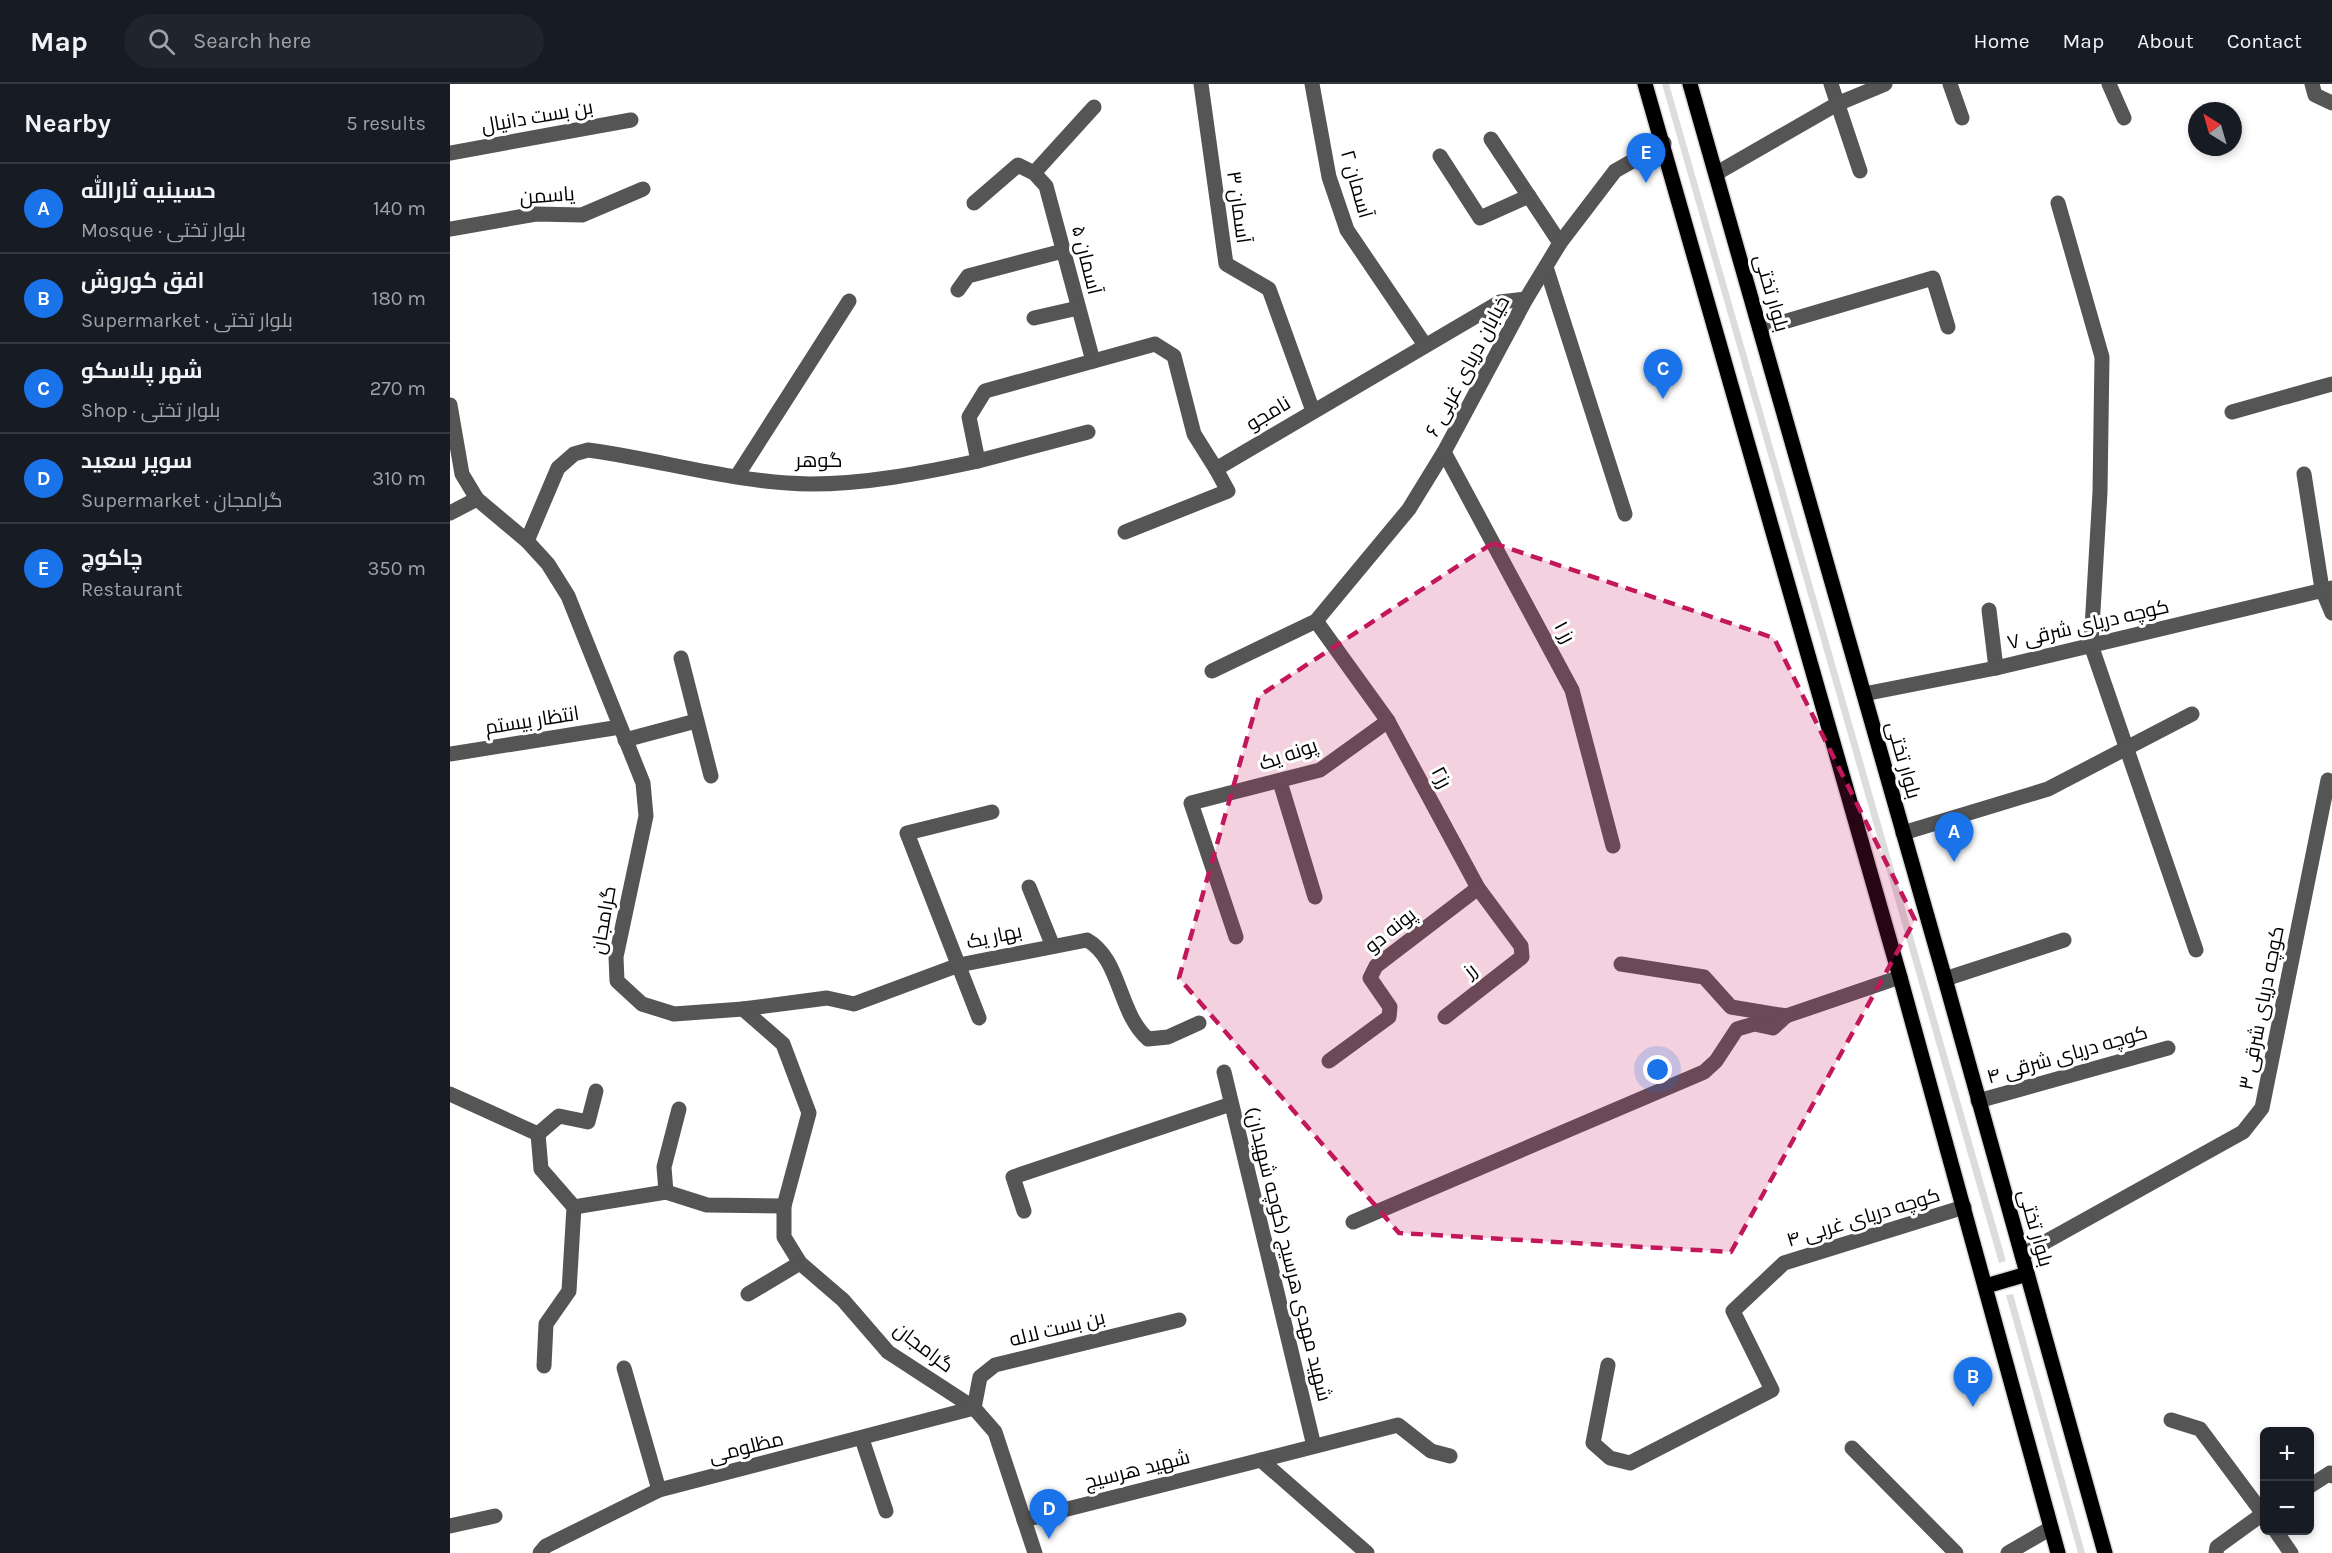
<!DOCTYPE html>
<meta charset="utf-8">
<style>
body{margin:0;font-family:Karla,Cairo,sans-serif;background:#20242c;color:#f1f3f6}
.controls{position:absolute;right:18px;bottom:18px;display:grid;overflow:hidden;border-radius:9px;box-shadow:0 3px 9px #0003}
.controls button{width:54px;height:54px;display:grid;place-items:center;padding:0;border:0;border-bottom:2px solid #363941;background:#171b24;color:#f1f3f6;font:30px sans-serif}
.compass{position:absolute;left:1738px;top:18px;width:54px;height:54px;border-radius:50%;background:#171b24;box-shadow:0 3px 9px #0003;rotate:323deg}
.you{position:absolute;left:1208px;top:986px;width:21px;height:21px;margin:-15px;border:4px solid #fff;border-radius:50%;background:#1a73e8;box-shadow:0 0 0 9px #1a73e833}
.badge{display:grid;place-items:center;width:39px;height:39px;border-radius:50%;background:#1a73e8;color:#fff;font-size:20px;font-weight:700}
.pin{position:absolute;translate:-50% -50px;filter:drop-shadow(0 2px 3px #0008)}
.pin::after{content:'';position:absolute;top:32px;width:21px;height:18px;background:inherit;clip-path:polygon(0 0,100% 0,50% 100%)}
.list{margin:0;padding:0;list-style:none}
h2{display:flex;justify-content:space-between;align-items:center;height:78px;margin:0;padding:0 24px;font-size:26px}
h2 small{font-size:20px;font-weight:400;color:#9ea1a6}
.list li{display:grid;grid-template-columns:39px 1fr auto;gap:18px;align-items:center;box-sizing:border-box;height:90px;padding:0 24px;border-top:2px solid #363941}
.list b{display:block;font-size:22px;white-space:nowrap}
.list p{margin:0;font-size:20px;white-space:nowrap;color:#9ea1a6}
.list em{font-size:20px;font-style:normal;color:#9ea1a6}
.icon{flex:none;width:33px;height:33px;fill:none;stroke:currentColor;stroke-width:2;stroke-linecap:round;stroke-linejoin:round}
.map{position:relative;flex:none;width:1882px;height:1469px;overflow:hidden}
header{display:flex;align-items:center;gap:36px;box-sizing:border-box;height:84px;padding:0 30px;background:#171b24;border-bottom:2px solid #363941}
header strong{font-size:28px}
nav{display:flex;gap:33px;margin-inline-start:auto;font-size:21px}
.search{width:420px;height:54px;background:#20242c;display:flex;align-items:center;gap:15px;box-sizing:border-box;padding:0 21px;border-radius:33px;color:#9ea1a6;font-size:22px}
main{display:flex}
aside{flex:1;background:#171b24}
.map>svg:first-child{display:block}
.green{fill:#dcdcdc}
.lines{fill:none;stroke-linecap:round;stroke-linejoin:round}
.major-casing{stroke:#dbdbdb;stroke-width:18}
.minor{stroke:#555;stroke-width:15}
.major{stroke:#000;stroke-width:15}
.marked{fill:#c2185b;fill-opacity:0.2;stroke:#c2185b;stroke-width:4.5;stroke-dasharray:12 8;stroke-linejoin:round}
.labels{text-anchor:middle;stroke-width:6;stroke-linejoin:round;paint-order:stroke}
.street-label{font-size:20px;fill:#000;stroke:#fff}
</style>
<header>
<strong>Map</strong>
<div class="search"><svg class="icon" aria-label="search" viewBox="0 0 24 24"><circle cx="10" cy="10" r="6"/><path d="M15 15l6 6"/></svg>Search here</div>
<nav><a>Home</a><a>Map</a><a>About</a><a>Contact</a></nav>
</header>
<main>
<aside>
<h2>Nearby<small>5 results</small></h2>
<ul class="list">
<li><span class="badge">A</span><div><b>حسینیه ثارالله</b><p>Mosque · بلوار تختی</p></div><em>140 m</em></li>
<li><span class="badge">B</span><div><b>افق کوروش</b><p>Supermarket · بلوار تختی</p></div><em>180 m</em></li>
<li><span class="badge">C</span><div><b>شهر پلاسکو</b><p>Shop · بلوار تختی</p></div><em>270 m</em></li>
<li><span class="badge">D</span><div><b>سوپر سعید</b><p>Supermarket · گرامجان</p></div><em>310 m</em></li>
<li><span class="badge">E</span><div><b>چاکوچ</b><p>Restaurant</p></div><em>350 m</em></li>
</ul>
</aside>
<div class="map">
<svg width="1882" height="1469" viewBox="0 0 1882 1469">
<rect width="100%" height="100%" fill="#fff"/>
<g class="green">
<polygon points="1212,0 1219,0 1556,1177 1549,1179"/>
<polygon points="1563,1210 1635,1469 1628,1469 1556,1211"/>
</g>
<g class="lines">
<defs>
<g id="major">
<polyline points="1195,0 1450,893 1608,1469"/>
<polyline points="1240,0 1495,895 1655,1469"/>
<polyline points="1536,1202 1577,1190"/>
</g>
</defs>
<use href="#major" class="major-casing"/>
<g class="minor">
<polyline points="751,0 776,180 819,205 863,327"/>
<polyline points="862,0 879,93 897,146 975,261"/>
<polyline points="1381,0 1410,87"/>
<polyline points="1500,0 1512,34"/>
<polyline points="1659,0 1674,34"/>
<polyline points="1862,0 1865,11 1882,19"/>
<polyline points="1041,55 1110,159"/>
<polyline points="0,69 181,36"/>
<polyline points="990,72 1030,134 1079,112"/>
<polyline points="584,89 644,23"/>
<polyline points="1267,89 1387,20 1435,0"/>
<polyline points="524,119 568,81 584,89 596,102 643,277"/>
<polyline points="1608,119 1652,273 1650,408 1641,561 1746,866"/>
<polyline points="0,145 86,130 132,131 193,105"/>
<polyline points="1096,183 1175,430"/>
<polyline points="508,206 518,192 613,167"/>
<polyline points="584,234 628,224"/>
<polyline points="1310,245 1483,194 1498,243"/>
<polyline points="0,321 12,390 27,415 77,457 98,480 118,512 193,699 196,732 166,873 167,897 192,920 224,930 293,925 333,960 359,1029 334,1122 334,1153 350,1179 393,1216 438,1268 524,1324 545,1348 585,1469"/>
<polyline points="1782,328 1882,300"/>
<polyline points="994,368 1122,606 1163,762"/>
<polyline points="528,377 638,348"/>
<polyline points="1854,390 1872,505 1882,529"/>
<polyline points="287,392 399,217"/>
<polyline points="0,429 27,415"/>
<polyline points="675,448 778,407 766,385"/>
<path d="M77 457 108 384 124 370 138 366C212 376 286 399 360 400 417 400 473 389 528 377L519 333 535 307 705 260 724 272 744 350 766 385 1050 218 1076 215"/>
<polyline points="1539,526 1546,584"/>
<polyline points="866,537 938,637 1028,804 1071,862 1072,873 995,933"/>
<polyline points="231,574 261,692"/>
<polyline points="762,587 866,537 959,425 994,368 1076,215 1110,159 1165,87 1214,59"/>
<polyline points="1414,610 1546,584 1882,504"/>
<polyline points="175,656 246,637"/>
<polyline points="0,670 170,643"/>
<polyline points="830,698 865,813"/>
<polyline points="1453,749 1598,705 1742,630"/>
<polyline points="579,803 602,860"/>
<polyline points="786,853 741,719 870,686 938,637"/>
<polyline points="1171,880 1254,893 1281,923 1336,932 1450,893"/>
<polyline points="1495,895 1614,856"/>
<path d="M293 925 377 914 404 920 509 881 637 856C671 875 668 929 698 955L718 953 749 939"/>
<polyline points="529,934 457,749 542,728"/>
<polyline points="879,977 939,933 940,923 920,894 926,882 1028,804"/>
<polyline points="774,988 864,1362"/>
<polyline points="0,1010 88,1050 91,1085 124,1123 119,1207 96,1240 94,1282"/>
<polyline points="1528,1017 1718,964"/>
<polyline points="88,1050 109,1032 138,1038 146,1007"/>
<polyline points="216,1108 214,1083 229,1025"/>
<polyline points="124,1123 216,1108 257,1121 334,1122"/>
<polyline points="574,1127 563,1093 781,1020"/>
<polyline points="903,1138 1254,988 1266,977 1287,945 1304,940 1323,944 1336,932"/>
<polyline points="1572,1171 1793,1048 1812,1024 1878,696"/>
<polyline points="298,1210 350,1179"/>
<polyline points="1158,1281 1143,1359 1160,1374 1180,1379 1322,1306 1283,1227 1334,1179 1514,1123"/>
<polyline points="174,1284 209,1406"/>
<polyline points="1721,1336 1750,1345 1814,1431"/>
<polyline points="412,1355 436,1427"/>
<polyline points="1402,1364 1506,1469"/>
<polyline points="811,1376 948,1341 981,1367 1000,1372"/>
<polyline points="1860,1402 1880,1389 1882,1392"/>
<polyline points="574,1436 811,1376 917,1469"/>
<polyline points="0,1442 45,1432"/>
<polyline points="1825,1446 1841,1469"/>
<polyline points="90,1469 96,1462 209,1406 524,1324 530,1293 545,1281 729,1236"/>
<polyline points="1558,1469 1601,1444"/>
<polyline points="1766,1469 1767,1463 1814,1429"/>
</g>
<use href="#major" class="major"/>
</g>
<path class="marked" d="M1043 459 1324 554 1465 836 1281 1168 949 1149 729 894 809 612Z"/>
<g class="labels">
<g class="street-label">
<text transform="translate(87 32) rotate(-10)" y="7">بن بست دانیال</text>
<text transform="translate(907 100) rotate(74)" y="7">آسمان ۲</text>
<text transform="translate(97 111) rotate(-4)" y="7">یاسمن</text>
<text transform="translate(789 123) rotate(82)" y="7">آسمان ۳</text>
<text transform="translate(637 176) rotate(76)" y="7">آسمان ۵</text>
<text transform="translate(1322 209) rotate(74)" y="7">بلوار تختی</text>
<text transform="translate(1017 282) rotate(-62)" y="7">خیابان دریای غربی ۶</text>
<text transform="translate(818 329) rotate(-31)" y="7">نامجو</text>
<text x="369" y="383">گوهر</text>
<text transform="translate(1638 540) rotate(-13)" y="7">کوچه دریای شرقی ۷</text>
<text transform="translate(1115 548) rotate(62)" y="7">رز ۱</text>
<text transform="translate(82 636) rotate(-9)" y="7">انتظار بیستم</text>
<text transform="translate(838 670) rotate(-19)" y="7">پونه یک</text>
<text transform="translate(1454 676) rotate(74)" y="7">بلوار تختی</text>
<text transform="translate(992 693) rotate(62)" y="7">رز۲</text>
<text transform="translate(153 836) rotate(-80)" y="7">گرامجان</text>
<text transform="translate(940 846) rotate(-39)" y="7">پونه دو</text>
<text transform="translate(544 852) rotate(-12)" y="7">بهار یک</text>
<text transform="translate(1020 886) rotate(-38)" y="7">رز</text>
<text transform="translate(1811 924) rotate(-79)" y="7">کوچه دریای شرقی ۳</text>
<text transform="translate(1617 970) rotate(-16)" y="7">کوچه دریای شرقی ۴</text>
<text transform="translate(1413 1133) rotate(-17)" y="7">کوچه دریای غربی ۴</text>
<text transform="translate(1586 1144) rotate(74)" y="7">بلوار تختی</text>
<text transform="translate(839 1170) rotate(76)" y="7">شهید مهدی هرسیج (کوچه شهیدان)</text>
<text transform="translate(607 1244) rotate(-14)" y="7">بن بست لاله</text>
<text transform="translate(474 1263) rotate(37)" y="7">گرامجان</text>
<text transform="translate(296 1363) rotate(-14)" y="7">مظلومی</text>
<text transform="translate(687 1385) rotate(-14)" y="7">شهید هرسیج</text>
</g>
</g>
</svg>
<div class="controls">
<button>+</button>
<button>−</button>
</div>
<svg class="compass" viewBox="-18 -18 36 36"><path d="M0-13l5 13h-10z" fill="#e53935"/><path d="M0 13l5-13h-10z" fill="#9ea1a6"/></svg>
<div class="you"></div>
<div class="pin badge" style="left:1504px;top:778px">A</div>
<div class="pin badge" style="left:1523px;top:1323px">B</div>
<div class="pin badge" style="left:1213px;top:315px">C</div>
<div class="pin badge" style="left:599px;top:1455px">D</div>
<div class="pin badge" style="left:1196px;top:99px">E</div>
</div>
</main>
